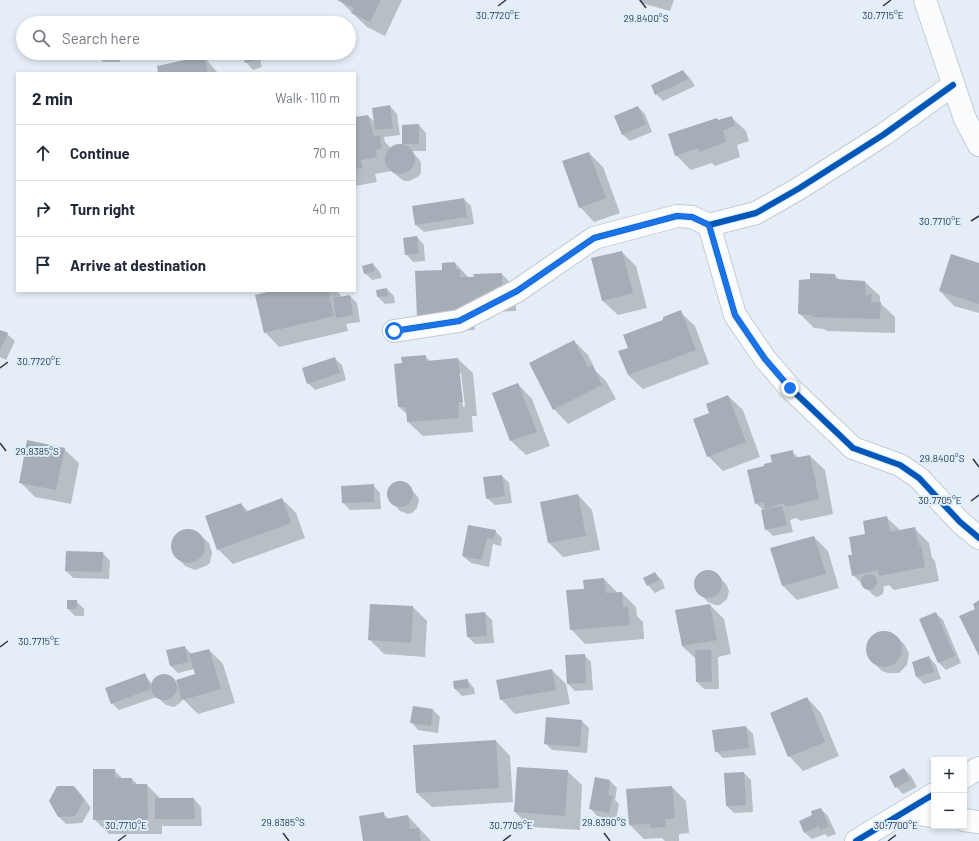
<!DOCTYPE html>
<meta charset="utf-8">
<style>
body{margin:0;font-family:Barlow,sans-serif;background:#f2f2f3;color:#1f2937}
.controls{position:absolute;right:12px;bottom:12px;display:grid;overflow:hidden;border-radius:0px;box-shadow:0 2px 6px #0003}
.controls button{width:36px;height:36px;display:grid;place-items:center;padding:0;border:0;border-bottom:1px solid #e0e1e3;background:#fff;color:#1f2937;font:20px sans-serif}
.stop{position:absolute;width:12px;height:12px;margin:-9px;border:3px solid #1a73e8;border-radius:50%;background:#fff}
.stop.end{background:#1a73e8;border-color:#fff;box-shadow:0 1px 4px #0008}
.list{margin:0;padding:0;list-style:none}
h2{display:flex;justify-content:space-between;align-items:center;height:52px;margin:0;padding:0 16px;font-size:17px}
h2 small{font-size:13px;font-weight:400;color:#747a83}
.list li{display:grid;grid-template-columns:26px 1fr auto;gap:12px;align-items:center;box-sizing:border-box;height:56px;padding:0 16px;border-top:1px solid #e0e1e3}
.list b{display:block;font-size:15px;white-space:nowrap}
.list em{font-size:13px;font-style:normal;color:#747a83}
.icon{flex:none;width:22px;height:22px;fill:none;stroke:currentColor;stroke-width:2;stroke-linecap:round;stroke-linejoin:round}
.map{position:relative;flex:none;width:979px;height:841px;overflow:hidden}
.search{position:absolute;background:#fff;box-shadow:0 2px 6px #0003;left:16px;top:16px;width:340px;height:44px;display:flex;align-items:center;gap:10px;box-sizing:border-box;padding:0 14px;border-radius:22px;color:#747a83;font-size:15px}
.panel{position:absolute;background:#fff;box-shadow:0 2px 6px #0003;left:16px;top:72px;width:340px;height:220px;border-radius:0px}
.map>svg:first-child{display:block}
.shadow{fill:#0003;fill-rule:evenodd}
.building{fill:#a5aeb7}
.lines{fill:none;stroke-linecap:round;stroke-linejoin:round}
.street-casing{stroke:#c3ccd5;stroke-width:24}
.secondary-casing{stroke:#c3ccd5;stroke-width:24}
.street{stroke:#fbfcfe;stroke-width:22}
.secondary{stroke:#fbfcfe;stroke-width:22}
.cycleway-casing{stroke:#deeefe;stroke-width:8}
.cycleway{stroke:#0057b8;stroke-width:6}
.route{stroke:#1a73e8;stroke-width:5}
.ticks{fill:none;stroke:#2e3943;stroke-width:1.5}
.ticks-label{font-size:10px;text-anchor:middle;fill:#2e3943;stroke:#deeefe;stroke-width:4;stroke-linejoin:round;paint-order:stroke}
</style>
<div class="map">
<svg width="979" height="841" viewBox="0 0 979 841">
<rect width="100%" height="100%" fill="#e5eef7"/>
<g class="shadow">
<polygon points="339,0 402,0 385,36 367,27"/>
<polygon points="638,0 674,0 670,11 641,3"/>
<polygon points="96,53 115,53 120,58 120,62 103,62 96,55"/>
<polygon points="247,53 254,53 260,59 262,67 253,70 246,62"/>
<polygon points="204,57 218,73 159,73"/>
<polygon points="683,71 690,78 695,86 663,101 656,94"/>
<polygon points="390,106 397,114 400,135 384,137 385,142 391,148 395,145 403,145 403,126 419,125 426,133 426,151 411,151 419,159 421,163 421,173 418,177 409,181 404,181 391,171 375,174 377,182 355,186 355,116 357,118 368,116 375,122"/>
<polygon points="638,107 645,114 652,132 630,141 622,134"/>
<polygon points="731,117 746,131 749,141 737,145 740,157 715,166 712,163 691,170 676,155 717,119 719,121"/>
<polygon points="589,153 603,167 620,213 594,222 580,207"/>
<polygon points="464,199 471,206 474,224 424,232 416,225 413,207"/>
<polygon points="417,237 424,245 425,261 413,262 406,254"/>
<polygon points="622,252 636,266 647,308 618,315 603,301 593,259"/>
<polygon points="455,263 469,278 502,274 516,289 516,311 489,312 489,320 474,320 475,330 432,332 443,271"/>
<polygon points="373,264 380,272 382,278 372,280 365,273"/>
<polygon points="979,264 979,313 954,306 940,291"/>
<polygon points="835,275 840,281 865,282 880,296 880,303 895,317 895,333 827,331 824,329 814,328 799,313 811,280"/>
<polygon points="387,289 394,296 395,303 385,304 378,297"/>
<polygon points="277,291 336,291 340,294 340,298 350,296 357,303 360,322 346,324 348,331 279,347 265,332"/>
<polygon points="680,312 695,326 709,364 643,389 628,375 629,348"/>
<polygon points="0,331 7,334 15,341 6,360 0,357"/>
<polygon points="574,341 588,355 596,371 606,381 616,399 568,424 554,409"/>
<path d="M425 356 431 362 458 359 473 373 477 416H472L473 432 423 436 408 422V415L399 407ZM459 373H461L465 407H463Z"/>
<polygon points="334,358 342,365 346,380 315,390 308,383"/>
<polygon points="518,384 532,399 550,446 526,455 511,441 493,394"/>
<polygon points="728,396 743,410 760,457 723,471 708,456 711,413"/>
<polygon points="64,449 79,463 71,504 35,497 20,482"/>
<polygon points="792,452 799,458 810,456 825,470 833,514 800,521 797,518 790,520 793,532 773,536 766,529 764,511 756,503 773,463"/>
<polygon points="502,476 509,483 512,503 495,505 487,498"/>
<polygon points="397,483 405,483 418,497 419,500 417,508 412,513 408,514 400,511 388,498 388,490 393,484"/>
<polygon points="373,485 380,493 381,509 350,510 343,503"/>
<polygon points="578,495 592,510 600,550 563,557 549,543 541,503"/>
<polygon points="282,499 296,513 305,538 233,564 218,549 241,504 248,511"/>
<polygon points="886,517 901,531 915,529 929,543 932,558 935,561 939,581 894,590 889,585 883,587 884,589 883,594 877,597 873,595 853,575 853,556 866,535"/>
<polygon points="187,529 197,532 209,543 212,553 210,563 206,566 195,570 185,566 178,558 172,548 172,543 177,534"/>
<polygon points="495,531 502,538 501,546 493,544 489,567 471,563 463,556"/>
<polygon points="814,537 828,551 839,588 797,600 783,586 771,549"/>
<polygon points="103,553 110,561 109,579 73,578 66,571"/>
<polygon points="707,572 715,573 726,584 729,591 727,599 720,605 715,605 708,602 697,591 695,583 699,575"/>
<polygon points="655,573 662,580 665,588 655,593 648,585"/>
<polygon points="604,579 618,593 622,593 636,607 637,616 643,622 644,639 585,644 571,629 585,590"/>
<polygon points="76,601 84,609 84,616 75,616 68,609"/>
<polygon points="710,605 724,619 731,654 718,657 719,689 704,689 697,682 696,659 682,646"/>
<polygon points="413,607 427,621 425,657 384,654 369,639"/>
<polygon points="485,613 492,620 494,643 475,644 468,637 466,615"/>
<polygon points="935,613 943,620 961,663 946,670 939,663 920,620"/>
<polygon points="880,632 885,632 896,636 904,644 909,653 907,665 899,673 888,673 882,671 870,659 867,648 871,638"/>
<polygon points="184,647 192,654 209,650 223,664 235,703 198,714 183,699 180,703 174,707 166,705 157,697 119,710 112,703 145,675 152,684 157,678 164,676 171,678 179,687 196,675 194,669 178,673 171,666 167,651"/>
<polygon points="584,655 591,662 593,690 575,691 568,684"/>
<polygon points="929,657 936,665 941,679 924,684 917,677"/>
<polygon points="552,670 566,684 570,704 515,714 501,699"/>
<polygon points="467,680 474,688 475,694 462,696 455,689"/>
<polygon points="807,698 821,713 839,756 803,771 789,756"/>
<polygon points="433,710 440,717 438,733 418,730 411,722"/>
<polygon points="582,721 589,728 587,753 552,750 545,743"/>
<polygon points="746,727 753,734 756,755 723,758 716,751"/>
<polygon points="496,741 510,756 513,802 432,807 417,793"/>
<polygon points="904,769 911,776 917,787 903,794 896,787"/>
<polygon points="114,770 123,779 132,779 138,785 147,785 161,799 194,799 201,807 202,826 163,826 162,824 162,834 109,834 94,819"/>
<polygon points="567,771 582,785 580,830 530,827 515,812"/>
<polygon points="744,773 751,780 753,812 734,813 727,806"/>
<polygon points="610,781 617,788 615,800 619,804 616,820 597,816 590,808"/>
<polygon points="74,787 81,794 91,808 82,823 66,824 59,817"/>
<polygon points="672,787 686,801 689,833 679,834 679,841 665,841 662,838 644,839 630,825"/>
<polygon points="821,809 828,816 836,834 828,837 825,834 812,839 804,832 813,816"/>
<polygon points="383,814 389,819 408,816 431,841 364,841"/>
</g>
<g class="building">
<polygon points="337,0 381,0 370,22 351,13 354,8"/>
<rect x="95" y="53" width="18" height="2"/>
<polygon points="243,53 253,53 255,60 245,63"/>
<polygon points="204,56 208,73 158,73 157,66"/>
<polygon points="683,70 688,79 655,95 651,85"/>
<polygon points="390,105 393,128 375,130 372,108"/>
<polygon points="638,106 646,124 622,135 614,116"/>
<polygon points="368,115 374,137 380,135 382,149 376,150 377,157 361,160 363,168 355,169 355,117"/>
<polygon points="732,116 735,126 723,130 726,142 699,152 698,148 675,156 668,134 717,118 718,120"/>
<polygon points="419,124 419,144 402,144 402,125"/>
<circle cx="400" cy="159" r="15"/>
<polygon points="589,152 606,198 579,208 562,161"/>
<polygon points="464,198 467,217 415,225 412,206"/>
<polygon points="417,236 419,254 405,255 403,238"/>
<polygon points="622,251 633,293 602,301 591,258"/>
<polygon points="951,254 979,263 979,304 939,291"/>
<polygon points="455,262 456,269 460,270 460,277 474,277 473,274 502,273 502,297 475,298 475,306 460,306 461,316 417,318 415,271 442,270 442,263"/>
<polygon points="373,263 375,271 364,274 362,266"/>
<polygon points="810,273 835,274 835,279 865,281 866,295 872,294 871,302 881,302 880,319 811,317 812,315 798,314 799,280 810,279"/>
<polygon points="387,288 388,296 377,297 376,290"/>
<polygon points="272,291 328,291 334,316 264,333 255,295"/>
<polygon points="350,295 353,315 336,318 333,298"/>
<polygon points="681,310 696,350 628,375 618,351 628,348 623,335 663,320 663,317"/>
<polygon points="0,330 8,333 0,350"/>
<polygon points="574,340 588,367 592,365 602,385 553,410 529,363"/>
<polygon points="426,355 426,361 458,358 463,402 458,402 459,418 407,422 406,407 398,407 394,364 402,363 401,357"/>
<polygon points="335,357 340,373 307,384 302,368"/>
<polygon points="518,383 537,432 510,441 492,393"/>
<polygon points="728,395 746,442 707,457 693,419 709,413 706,404"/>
<polygon points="27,440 65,448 56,490 19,483"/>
<polygon points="793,450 794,458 810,455 819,499 785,507 784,503 765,509 764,502 755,504 747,470 764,466 764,464 772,462 770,455"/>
<polygon points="502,475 505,496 486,499 483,477"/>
<circle cx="400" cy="494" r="13"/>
<polygon points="374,484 374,502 342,503 341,486"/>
<polygon points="578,494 586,536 548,543 540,502"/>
<polygon points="282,498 291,523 217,550 205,516 241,503 245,512"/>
<polygon points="782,506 787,525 765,530 761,510"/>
<polygon points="887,516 890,532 915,527 919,546 921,545 925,567 879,576 878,570 852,576 848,555 852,555 849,537 865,534 863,521"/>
<polygon points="468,525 496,530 494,539 487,538 482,560 462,556"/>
<circle cx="188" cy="546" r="17"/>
<polygon points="814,536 826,574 782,586 770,548"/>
<polygon points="66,551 103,552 102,572 65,571"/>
<circle cx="708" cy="584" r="14"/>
<polygon points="655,572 659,580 647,586 643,578"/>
<circle cx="869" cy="582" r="8"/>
<polygon points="604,578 606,593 622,592 623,607 628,607 630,625 570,630 566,590 584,589 583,580"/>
<rect x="67" y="600" width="10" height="9"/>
<polygon points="979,600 979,656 959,616 975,609 973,604"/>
<polygon points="370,604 413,606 411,643 368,640"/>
<polygon points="710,604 717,640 682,646 675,610"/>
<polygon points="485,612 487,636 467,637 465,614"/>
<polygon points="936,612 955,656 938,663 919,619"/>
<circle cx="884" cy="649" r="18"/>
<polygon points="185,646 189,662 170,666 166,650"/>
<polygon points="209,649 221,689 182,700 176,680 195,674 189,654"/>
<polygon points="695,650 711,650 712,682 696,682"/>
<polygon points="585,654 586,683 567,684 565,655"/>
<polygon points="929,656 934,672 916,677 912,662"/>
<polygon points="552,669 556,690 500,700 496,680"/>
<polygon points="145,673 151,689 111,704 105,688"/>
<circle cx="164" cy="687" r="13"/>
<polygon points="468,679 469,688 454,689 453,681"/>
<polygon points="807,697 825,742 788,757 770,713"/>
<polygon points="413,706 433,709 431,726 410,723"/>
<polygon points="546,717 582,720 580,747 544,744"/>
<polygon points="746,726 749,748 715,752 712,730"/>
<polygon points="496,740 499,788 416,793 413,745"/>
<polygon points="517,767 568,770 565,816 514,812"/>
<polygon points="904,768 910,780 895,788 889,776"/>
<polygon points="93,769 115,769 115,778 132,778 132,784 147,784 148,820 93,820"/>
<polygon points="744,772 746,805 726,806 724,773"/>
<polygon points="595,777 610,780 608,795 613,796 609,813 589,809"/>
<polygon points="57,786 74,786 84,800 75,816 58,817 49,801"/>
<polygon points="672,786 675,818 665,819 665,827 650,828 650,824 629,825 626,789"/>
<polygon points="155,798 194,798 195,819 155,819"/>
<polygon points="821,808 829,826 820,830 819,826 804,833 799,821 812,815 811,811"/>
<polygon points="384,812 385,819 408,815 410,829 419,828 421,841 363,841 359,816"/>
</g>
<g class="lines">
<defs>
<g id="street">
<polyline points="925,0 965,119 979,145"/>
<polyline points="709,225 756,213 798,189 883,135 953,85"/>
<polyline points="394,331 459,321 517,291 594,238 677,216 692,217 709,225 735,315 765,359 790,388 853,448 900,465 919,478 960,522 979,538"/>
<polyline points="904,812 934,816"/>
<polyline points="964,820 979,822"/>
</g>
<g id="secondary">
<polyline points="964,777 979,768"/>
<polyline points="856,841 934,794"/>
</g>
</defs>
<use href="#street" class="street-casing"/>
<use href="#secondary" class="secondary-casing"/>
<use href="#street" class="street"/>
<use href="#secondary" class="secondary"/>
<defs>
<g id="cycleway">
<polyline points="709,225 756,213 798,189 883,135 953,85"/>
<polyline points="394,331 459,321 517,291 594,238 677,216 692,217 709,225 735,315 765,359 790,388 853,448 900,465 919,478 960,522 979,538"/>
<polyline points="856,841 934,794"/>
</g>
</defs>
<use href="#cycleway" class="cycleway-casing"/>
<use href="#cycleway" class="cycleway"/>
</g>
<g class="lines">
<polyline class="route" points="394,331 459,321 517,291 594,238 677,216 692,217 709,225 735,315 765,359 790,388"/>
</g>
<path class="ticks" d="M640 0 646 8M498 6 506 0M883 6 891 0M971 221 979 216M0 368 8 362M0 443 6 451M973 459 979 467M971 501 979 495M0 647 8 641M283 833 289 841M604 833 610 841M118 841 126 835M503 841 511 835M888 841 896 835"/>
<g class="ticks-label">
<text x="498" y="19">30.7720°E</text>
<text x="883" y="19">30.7715°E</text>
<text x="646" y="22">29.8400°S</text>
<text x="940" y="225">30.7710°E</text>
<text x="39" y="365">30.7720°E</text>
<text x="37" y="455">29.8385°S</text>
<text x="942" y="462">29.8400°S</text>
<text x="940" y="504">30.7705°E</text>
<text x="39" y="645">30.7715°E</text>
<text x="283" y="826">29.8385°S</text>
<text x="604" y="826">29.8390°S</text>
<text x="126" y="829">30.7710°E</text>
<text x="511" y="829">30.7705°E</text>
<text x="896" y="829">30.7700°E</text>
</g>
</svg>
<div class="controls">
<button>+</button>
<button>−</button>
</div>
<div class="stop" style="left:394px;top:331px"></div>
<div class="stop end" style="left:790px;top:388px"></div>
<div class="search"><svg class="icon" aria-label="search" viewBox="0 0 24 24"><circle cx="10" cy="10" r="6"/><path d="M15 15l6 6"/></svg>Search here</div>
<section class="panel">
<h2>2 min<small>Walk · 110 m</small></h2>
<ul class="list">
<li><svg class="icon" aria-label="ahead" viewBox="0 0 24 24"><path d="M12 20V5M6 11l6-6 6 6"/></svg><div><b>Continue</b></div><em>70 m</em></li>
<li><svg class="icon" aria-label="right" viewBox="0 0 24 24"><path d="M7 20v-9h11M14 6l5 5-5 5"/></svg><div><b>Turn right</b></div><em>40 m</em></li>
<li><svg class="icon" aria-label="arrive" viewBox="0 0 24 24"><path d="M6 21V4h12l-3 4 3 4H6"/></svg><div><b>Arrive at destination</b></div></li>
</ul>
</section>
</div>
